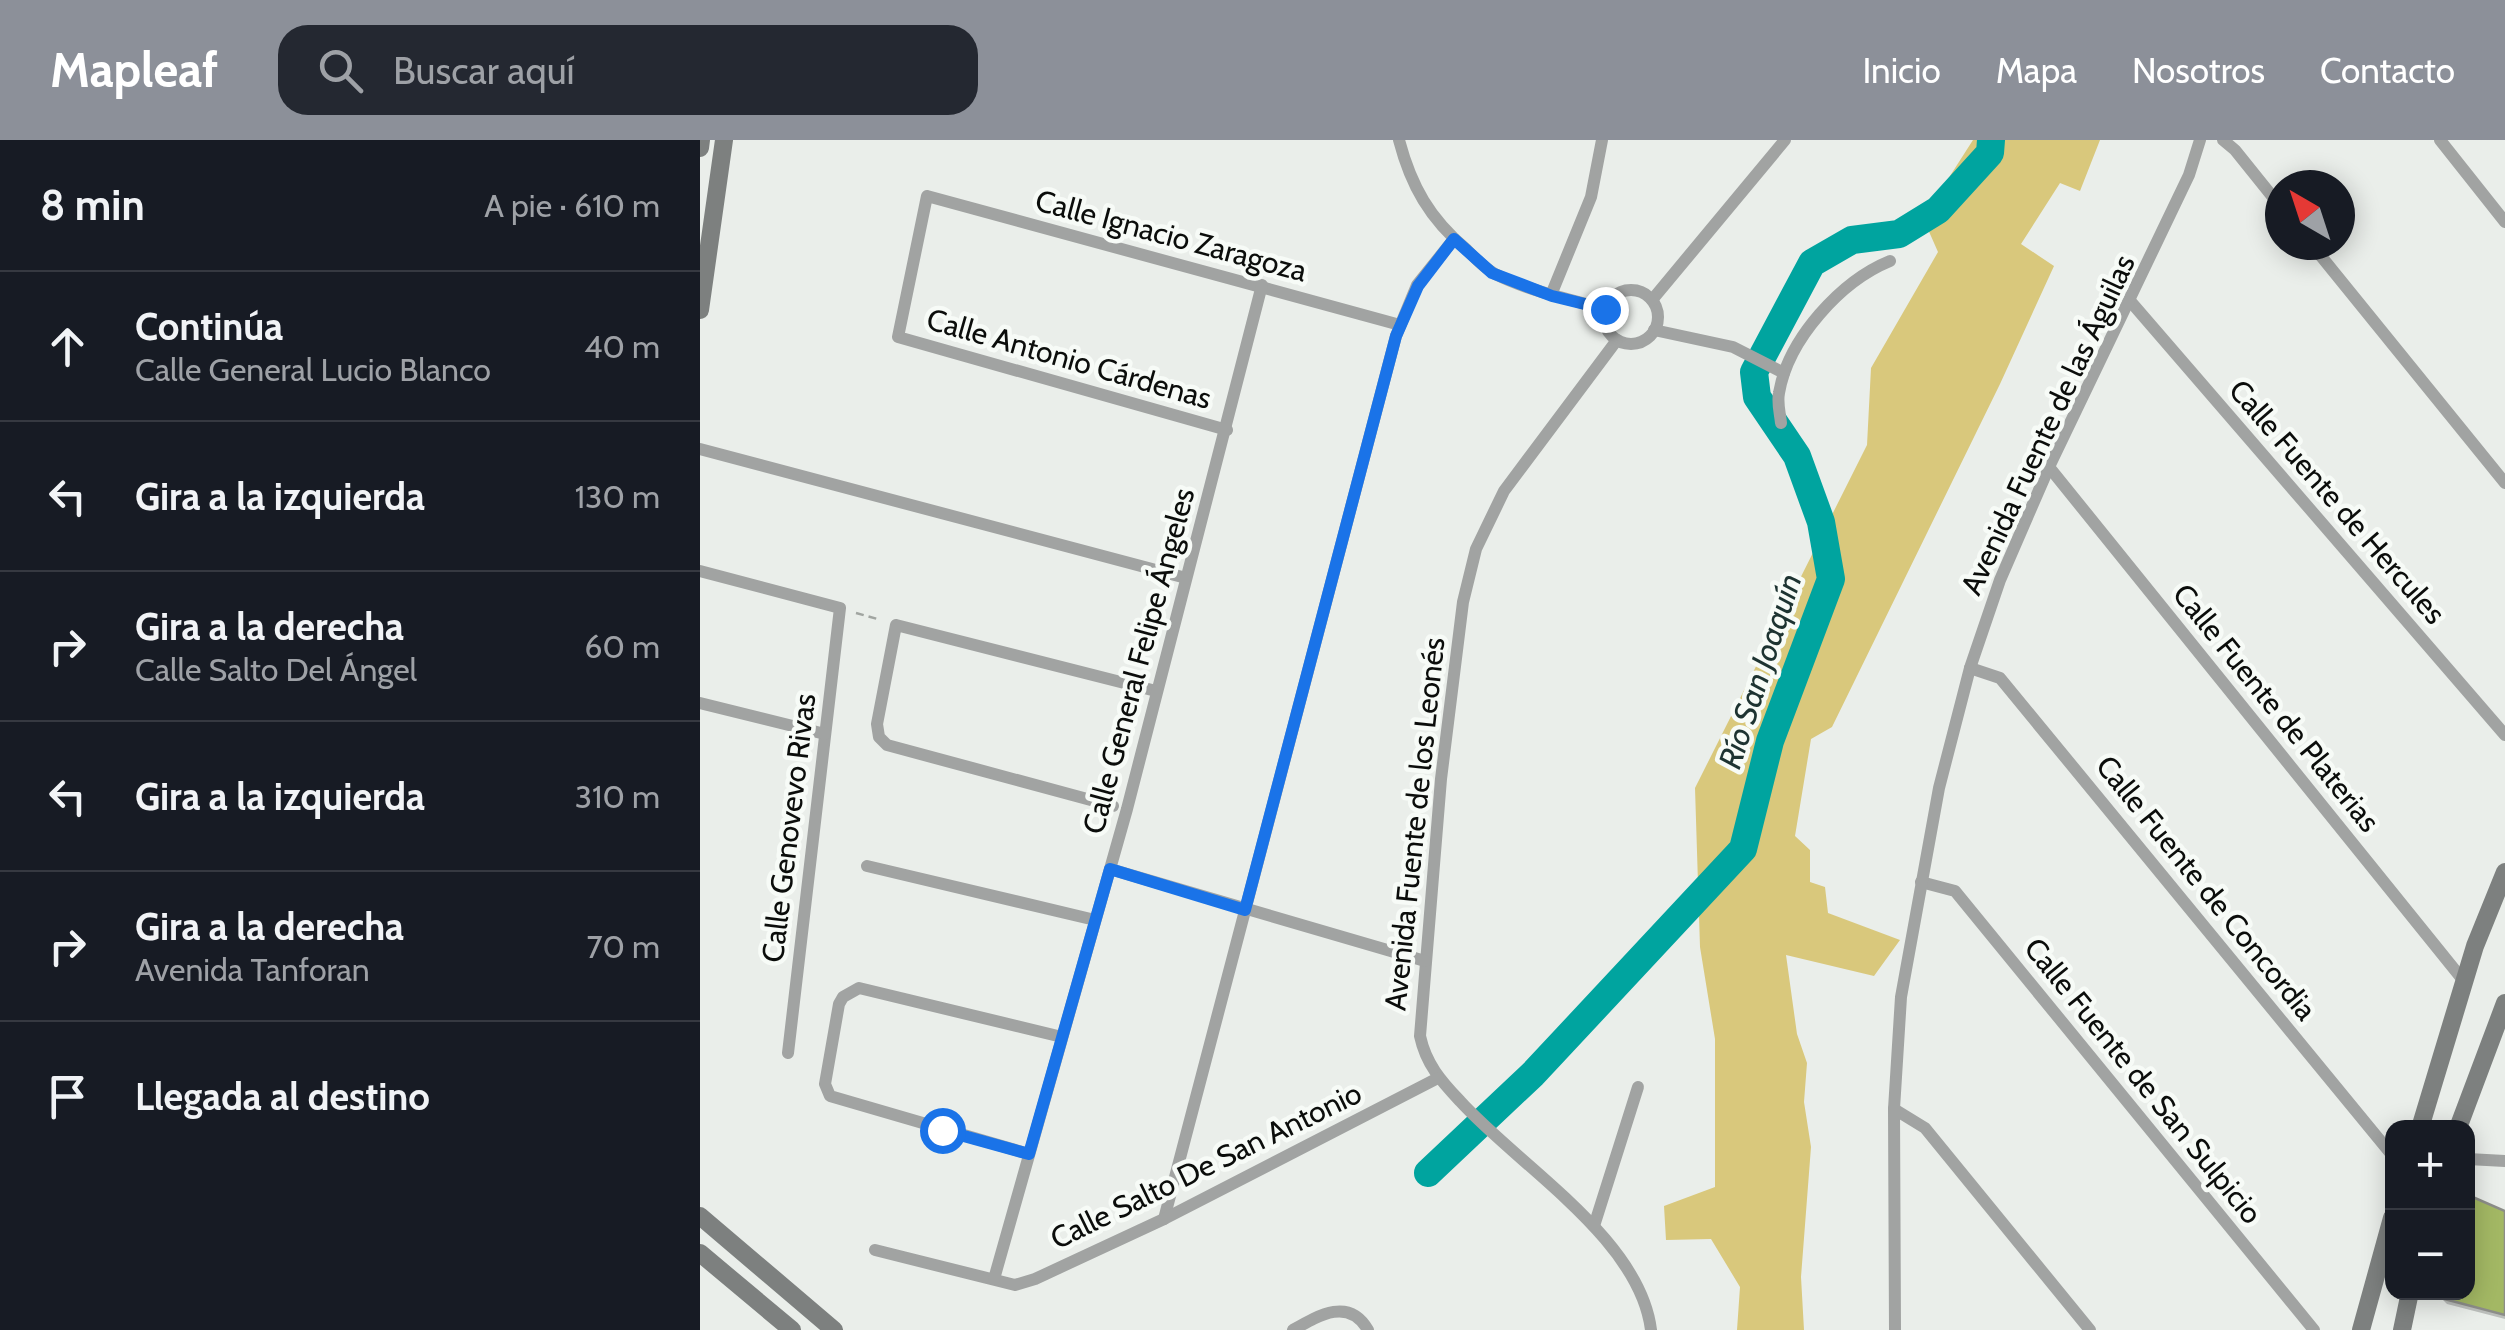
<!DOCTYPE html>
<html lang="es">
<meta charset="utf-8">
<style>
body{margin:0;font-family:Cabin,sans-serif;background:#242831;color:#f1f3f6}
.controls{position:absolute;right:30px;bottom:30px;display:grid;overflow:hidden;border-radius:20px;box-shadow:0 5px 25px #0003}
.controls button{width:90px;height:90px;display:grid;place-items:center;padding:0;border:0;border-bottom:2px solid #363941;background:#171b24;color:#f1f3f6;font:50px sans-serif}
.compass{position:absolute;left:1565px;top:30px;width:90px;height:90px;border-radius:50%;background:#171b24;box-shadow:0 5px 25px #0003;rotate:321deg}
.stop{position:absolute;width:30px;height:30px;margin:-22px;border:8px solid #1a73e8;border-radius:50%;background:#fff}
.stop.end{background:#1a73e8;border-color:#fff;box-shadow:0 2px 10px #0008}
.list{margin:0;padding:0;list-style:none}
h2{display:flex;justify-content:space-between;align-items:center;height:130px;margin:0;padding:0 40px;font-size:42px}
h2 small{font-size:32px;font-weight:400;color:#9ea1a6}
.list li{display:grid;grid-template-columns:65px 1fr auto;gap:30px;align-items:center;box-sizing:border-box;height:150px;padding:0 40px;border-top:2px solid #363941}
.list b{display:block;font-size:38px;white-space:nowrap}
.list p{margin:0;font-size:32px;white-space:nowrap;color:#9ea1a6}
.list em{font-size:32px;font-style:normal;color:#9ea1a6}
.icon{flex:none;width:55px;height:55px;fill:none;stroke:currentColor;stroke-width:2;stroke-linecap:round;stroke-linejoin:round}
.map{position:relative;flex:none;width:1805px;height:1190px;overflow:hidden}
header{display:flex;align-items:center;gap:60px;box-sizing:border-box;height:140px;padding:0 50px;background:#8c9099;color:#fff}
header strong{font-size:48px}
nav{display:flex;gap:55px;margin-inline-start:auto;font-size:35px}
.search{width:700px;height:90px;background:#242831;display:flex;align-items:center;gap:25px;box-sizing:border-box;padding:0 35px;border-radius:30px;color:#9ea1a6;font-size:38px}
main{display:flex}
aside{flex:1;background:#171b24}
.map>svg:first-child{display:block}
.green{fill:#d9c87c}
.shadow{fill:#0003}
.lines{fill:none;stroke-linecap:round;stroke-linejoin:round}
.river{stroke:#00a49f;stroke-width:28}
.building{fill:#a3b864;stroke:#8c8d89;stroke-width:2.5}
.path{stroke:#a1a5a1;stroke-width:2.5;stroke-dasharray:8 5;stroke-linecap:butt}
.minor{stroke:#a1a3a2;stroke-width:12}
.secondary{stroke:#7d807f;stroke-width:18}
.route{stroke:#1a73e8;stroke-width:12}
.labels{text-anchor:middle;stroke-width:9;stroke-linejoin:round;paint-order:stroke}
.street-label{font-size:30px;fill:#0b0d0b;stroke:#f7fbf7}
.water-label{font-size:32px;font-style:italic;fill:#1d3331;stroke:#f7fbf7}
</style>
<header>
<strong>Mapleaf</strong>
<div class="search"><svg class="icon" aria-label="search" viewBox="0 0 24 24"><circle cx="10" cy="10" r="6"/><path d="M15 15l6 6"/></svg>Buscar aquí</div>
<nav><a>Inicio</a><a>Mapa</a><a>Nosotros</a><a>Contacto</a></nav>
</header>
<main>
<aside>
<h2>8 min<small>A pie · 610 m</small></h2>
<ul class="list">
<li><svg class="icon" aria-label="ahead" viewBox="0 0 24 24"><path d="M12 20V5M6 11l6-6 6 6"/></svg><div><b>Continúa</b><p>Calle General Lucio Blanco</p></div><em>40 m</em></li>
<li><svg class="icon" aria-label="left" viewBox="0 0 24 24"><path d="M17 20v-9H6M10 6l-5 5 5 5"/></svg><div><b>Gira a la izquierda</b></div><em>130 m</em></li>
<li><svg class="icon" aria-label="right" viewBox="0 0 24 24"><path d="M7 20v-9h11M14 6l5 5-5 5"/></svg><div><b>Gira a la derecha</b><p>Calle Salto Del Ángel</p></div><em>60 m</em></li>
<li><svg class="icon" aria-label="left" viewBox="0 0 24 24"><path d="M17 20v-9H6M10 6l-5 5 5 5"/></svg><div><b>Gira a la izquierda</b></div><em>310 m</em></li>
<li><svg class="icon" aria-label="right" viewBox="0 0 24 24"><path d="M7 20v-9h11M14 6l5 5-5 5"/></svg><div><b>Gira a la derecha</b><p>Avenida Tanforan</p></div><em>70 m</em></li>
<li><svg class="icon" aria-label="arrive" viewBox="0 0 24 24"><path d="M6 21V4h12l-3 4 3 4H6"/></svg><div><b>Llegada al destino</b></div></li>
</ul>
</aside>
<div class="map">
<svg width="1805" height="1190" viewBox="0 0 1805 1190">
<rect width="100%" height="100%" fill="#eaeeea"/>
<polygon class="green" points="1273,0 1400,0 1380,51 1360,43 1321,104 1354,126 1300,244 1132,587 1111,599 1095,696 1110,710 1110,742 1125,747 1128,773 1200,800 1174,836 1086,815 1097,894 1107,923 1104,962 1111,1007 1101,1137 1104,1190 1037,1190 1040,1147 1011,1099 966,1100 964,1066 1015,1047 1015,899 1000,807 995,648 1167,305 1171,228 1238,112 1223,78"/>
<polygon class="shadow" points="1768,1058 1805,1074 1805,1179 1747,1164 1739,1156 1768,1152"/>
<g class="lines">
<polyline class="river" points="728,1033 833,934 1043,709 1070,601 1131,439 1121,382 1097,316 1057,257 1054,232 1112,123 1152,100 1199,94 1238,70 1290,13 1291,0"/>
</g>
<polygon class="building" points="1768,1055 1805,1071 1805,1175 1737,1157 1738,1152 1768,1152"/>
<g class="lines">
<polyline class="path" points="156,473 181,480"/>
<g class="minor">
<path d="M699 0C711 46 730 79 766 109 775 118 784 128 795 134 829 151 868 159 905 169"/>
<polyline points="1523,0 1535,10 1580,66"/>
<polyline points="1740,0 1805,82"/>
<polyline points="1612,105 1805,343"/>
<circle cx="931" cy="177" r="27"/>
<polyline points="851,155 891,57 902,0"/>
<polyline points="952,160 1085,0"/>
<polyline points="1431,162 1805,595"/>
<polyline points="954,190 1033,207 1084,233"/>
<path d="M917 200 804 351 776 409 763 462 741 639 720 896C726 924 741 941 760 961 819 1026 940 1099 951 1190"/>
<path d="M1081 283C1080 273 1077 263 1079 253 1088 199 1141 141 1190 121"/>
<polyline points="527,290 198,197 227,56 700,185"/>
<polyline points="0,309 486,438"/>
<polyline points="1349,327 1763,840"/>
<polyline points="0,431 140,468 88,913"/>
<polyline points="1270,528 1300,538 1692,1015"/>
<polyline points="0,563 125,594"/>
<polyline points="413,666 187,605 179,597 177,584 196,485 456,551"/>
<polyline points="167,726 395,780"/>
<polyline points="410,729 725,821"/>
<polyline points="1221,742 1255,751 1614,1190"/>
<polyline points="1194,969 1225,988 1390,1190"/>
<polyline points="329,1014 130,956 125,944 139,864 143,857 159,848 362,897"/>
<polyline points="1768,1019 1805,1021"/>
<polyline points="464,1079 696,196 717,145 754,99"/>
<polyline points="894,1086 938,947"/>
<polyline points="175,1110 315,1145 335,1139 464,1079 738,938"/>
<polyline points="294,1139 427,669 562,145"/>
<path d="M593 1190C619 1175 649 1157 668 1190"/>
<polyline points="1195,1190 1194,969 1201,857 1239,648 1270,528 1300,440 1349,327 1489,35 1500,0"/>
</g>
<g class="secondary">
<polyline points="0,8 1,0"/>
<polyline points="0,170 24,0"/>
<polyline points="1720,988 1775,806 1805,732"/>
<polyline points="1758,988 1805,863"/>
<polyline points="0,1076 134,1190"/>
<polyline points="0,1113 92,1190"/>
<polyline points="1661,1190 1692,1078"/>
<polyline points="1702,1190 1710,1152"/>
</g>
</g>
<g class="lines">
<polyline class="route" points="242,990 329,1014 410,729 545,770 696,196 718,146 754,99 792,133 852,156 905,169"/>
</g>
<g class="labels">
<g class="street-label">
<text transform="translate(471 96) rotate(15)" y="10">Calle Ignacio Zaragoza</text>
<text transform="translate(369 219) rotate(16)" y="10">Calle Antonio Cárdenas</text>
<text transform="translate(1348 285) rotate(-65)" y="10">Avenida Fuente de las Águilas</text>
<text transform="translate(1637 362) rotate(49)" y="10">Calle Fuente de Hercules</text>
<text transform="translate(439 521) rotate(-75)" y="10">Calle General Felipe Ángeles</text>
<text transform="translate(1576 568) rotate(51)" y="10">Calle Fuente de Platerias</text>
<text transform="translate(715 684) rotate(-84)" y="10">Avenida Fuente de los Leonés</text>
<text transform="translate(89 688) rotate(-83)" y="10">Calle Genovevo Rivas</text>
<text transform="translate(1506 748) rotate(51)" y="10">Calle Fuente de Concordia</text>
<text transform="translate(1443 941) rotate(51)" y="10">Calle Fuente de San Sulpicio</text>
<text transform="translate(506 1026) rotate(-26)" y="10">Calle Salto De San Antonio</text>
</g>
<g class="water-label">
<text transform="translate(1060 531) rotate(-72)" y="11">Río San Joaquín</text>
</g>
</g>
</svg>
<div class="controls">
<button>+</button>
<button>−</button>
</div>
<svg class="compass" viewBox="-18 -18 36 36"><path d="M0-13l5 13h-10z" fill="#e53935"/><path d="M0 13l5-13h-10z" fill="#9ea1a6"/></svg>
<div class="stop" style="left:242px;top:990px"></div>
<div class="stop end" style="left:905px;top:169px"></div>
</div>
</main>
